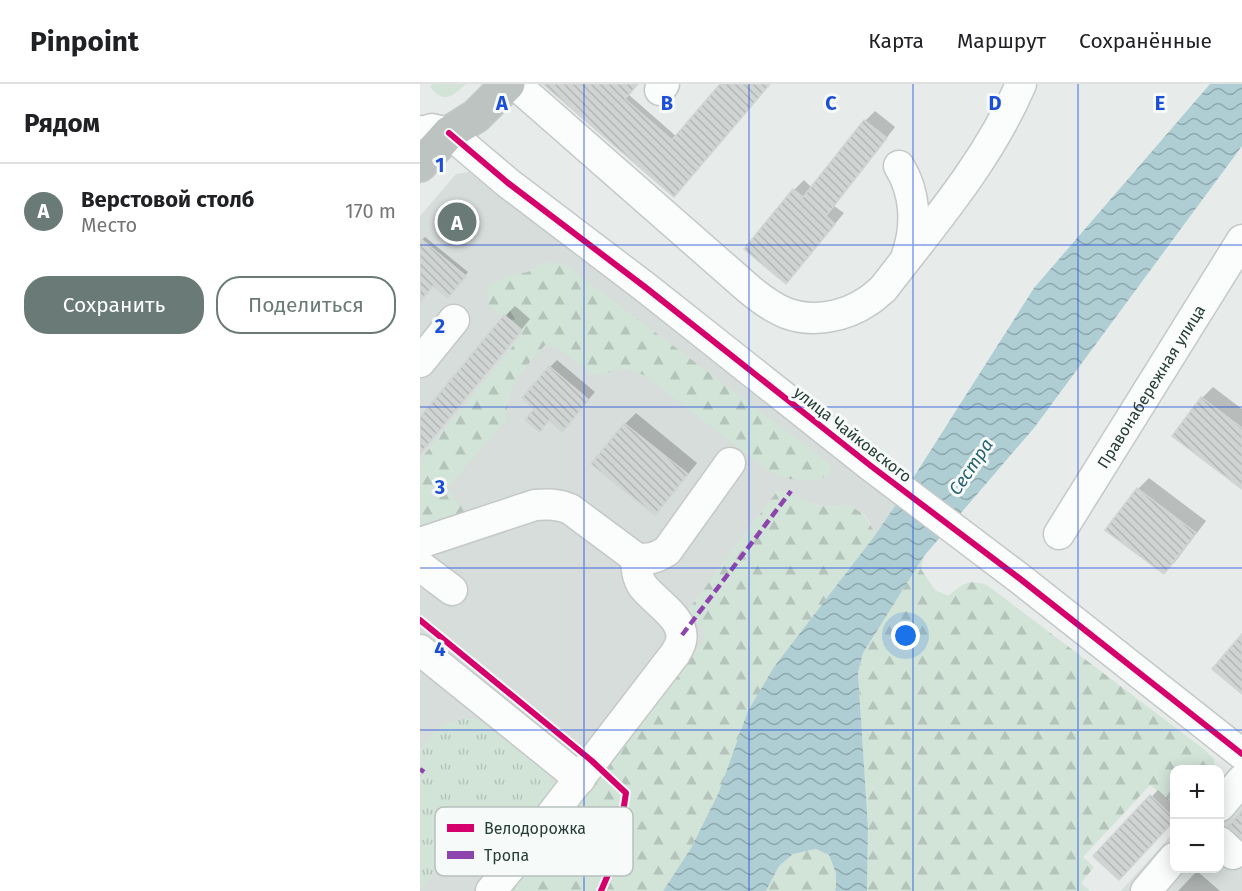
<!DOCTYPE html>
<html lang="ru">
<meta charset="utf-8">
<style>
body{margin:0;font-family:"Fira Sans",sans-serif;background:#f2f2f2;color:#202124}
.controls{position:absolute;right:18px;bottom:18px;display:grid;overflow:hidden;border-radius:12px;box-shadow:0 3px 15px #0003}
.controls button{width:54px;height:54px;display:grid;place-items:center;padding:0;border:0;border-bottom:2px solid #e0e0e0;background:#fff;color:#202124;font:30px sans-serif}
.you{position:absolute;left:486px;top:552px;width:21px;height:21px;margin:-15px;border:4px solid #fff;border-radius:50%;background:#1a73e8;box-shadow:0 0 0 9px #1a73e833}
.badge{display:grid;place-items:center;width:39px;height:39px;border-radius:50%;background:#6a7a76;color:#fff;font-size:20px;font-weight:700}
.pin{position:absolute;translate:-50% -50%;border:3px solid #fff;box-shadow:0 2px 6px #0006}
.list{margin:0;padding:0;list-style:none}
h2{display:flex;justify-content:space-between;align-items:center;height:78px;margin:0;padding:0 24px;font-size:26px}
h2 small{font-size:20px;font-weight:400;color:#757577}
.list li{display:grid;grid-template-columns:39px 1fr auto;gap:18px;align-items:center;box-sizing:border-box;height:96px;padding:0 24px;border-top:2px solid #e0e0e0}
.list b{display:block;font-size:22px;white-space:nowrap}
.list p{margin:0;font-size:20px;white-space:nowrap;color:#757577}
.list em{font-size:20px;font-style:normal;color:#757577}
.actions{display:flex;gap:12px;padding:18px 24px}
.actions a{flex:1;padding:14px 0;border:2px solid #6a7a76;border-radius:24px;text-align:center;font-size:21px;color:#6a7a76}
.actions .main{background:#6a7a76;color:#fff}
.map{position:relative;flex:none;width:822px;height:807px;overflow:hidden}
header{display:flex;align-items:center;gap:36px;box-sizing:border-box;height:84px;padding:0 30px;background:#fff;border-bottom:2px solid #e0e0e0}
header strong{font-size:28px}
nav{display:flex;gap:33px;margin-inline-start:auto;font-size:21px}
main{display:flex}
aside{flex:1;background:#fff}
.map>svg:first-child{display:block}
.built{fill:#d6ddda}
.grass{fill:url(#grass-tufts)}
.forest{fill:url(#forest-firs)}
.water{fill:url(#water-waves)}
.shadow{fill:#0003}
.building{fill:url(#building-back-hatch);stroke:#d0d5d3;stroke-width:1.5}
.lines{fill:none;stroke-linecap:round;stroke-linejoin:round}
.minor-casing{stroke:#c4c9c7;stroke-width:33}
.highway-casing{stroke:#c3cac8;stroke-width:36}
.minor{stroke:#fbfcfc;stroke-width:30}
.highway{stroke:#bcc3c1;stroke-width:33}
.quiet{stroke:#8e44ad;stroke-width:4.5;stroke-dasharray:9 4.5;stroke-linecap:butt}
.cycleway-casing{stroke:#f6faf8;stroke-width:10}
.cycleway{stroke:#d6006c;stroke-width:6}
.grid{fill:none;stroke:#1d4ed8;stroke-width:1.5;stroke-opacity:0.55}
.labels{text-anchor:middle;stroke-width:6;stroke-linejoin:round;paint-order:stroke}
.street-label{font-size:16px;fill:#273d38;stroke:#f6faf8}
.water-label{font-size:18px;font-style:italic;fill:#276372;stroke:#f6faf8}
.key{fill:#f6faf8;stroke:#b8c1be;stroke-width:1.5}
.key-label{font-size:16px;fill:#273d38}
.grid-label{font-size:20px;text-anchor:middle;font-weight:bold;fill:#1d4ed8;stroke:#f6faf8;stroke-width:6;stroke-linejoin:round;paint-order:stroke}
</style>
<header>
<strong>Pinpoint</strong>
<nav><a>Карта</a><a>Маршрут</a><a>Сохранённые</a></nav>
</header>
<main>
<aside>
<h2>Рядом<small></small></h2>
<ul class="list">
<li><span class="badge">A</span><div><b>Верстовой столб</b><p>Место</p></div><em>170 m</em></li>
</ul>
<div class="actions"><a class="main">Сохранить</a><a>Поделиться</a></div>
</aside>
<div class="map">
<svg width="822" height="807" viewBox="0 0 822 807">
<defs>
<pattern id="grass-tufts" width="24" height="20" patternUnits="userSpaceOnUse" patternTransform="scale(1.5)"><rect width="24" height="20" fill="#d2e3d8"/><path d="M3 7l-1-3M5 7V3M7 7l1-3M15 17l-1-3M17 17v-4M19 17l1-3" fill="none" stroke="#b4c4ba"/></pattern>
<pattern id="forest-firs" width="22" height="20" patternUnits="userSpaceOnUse" patternTransform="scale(1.5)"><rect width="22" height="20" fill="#d2e3d8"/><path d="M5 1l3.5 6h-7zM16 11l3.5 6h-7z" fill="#b4c4ba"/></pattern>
<pattern id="water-waves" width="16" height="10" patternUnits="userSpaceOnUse" patternTransform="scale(1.5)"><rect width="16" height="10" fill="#aeced4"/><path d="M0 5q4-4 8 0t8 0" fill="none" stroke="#8ea8ad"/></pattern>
<pattern id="building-back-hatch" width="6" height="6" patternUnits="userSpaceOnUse" patternTransform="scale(1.5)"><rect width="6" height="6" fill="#d0d4d3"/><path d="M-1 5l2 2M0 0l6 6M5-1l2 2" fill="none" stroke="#b3b7b6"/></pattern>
</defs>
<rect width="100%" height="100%" fill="#e7ecea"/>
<g class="built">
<polygon points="49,88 481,413 456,450 445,431 430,421 406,423 390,419 358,406 267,528 284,547 285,555 281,561 87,807 0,807 0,132 36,90"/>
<polygon points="819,675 822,678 822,807 701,807 754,748 754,784 800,784 800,697"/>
</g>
<g class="grass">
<path d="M13 0H46C32 12 25 21 10 3Z"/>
<path d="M53 634 68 641 124 683 133 699 134 715 96 765 58 734 0 806V693L4 688 0 685V664C20 641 22 638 53 634Z"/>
</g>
<g class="forest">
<path d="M123 178 146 181 406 377 411 383 410 390C394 400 368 397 352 389L224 291 207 285H195L185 290 172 291 137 263 125 261C104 285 86 302 86 336L26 405 49 430 0 447V376L102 251 68 221 69 202 89 192 108 188Z"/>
<polygon points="358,406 390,419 406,423 430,421 444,431 456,450 406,516 299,708 271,764 243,807 87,807 281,561 285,555 284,547 266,529"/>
<path d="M504 472 501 485 515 506 528 512C545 499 546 495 567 501L785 666 794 675 795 685 754 686V721L730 701 663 773 674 783 661 799 670 807H447L448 743 438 589 443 569Z"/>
<polygon points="396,765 409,771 416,789 416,807 346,807 359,782 373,770"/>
</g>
<polygon class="water" points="790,0 822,0 822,62 614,344 504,472 443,569 438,589 448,743 447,807 416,807 416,789 409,771 396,765 373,770 359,782 346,807 243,807 271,764 299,708 328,627 354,583 456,450 481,413 614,204"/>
<g class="shadow">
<polygon points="139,0 217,0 208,10 257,53 302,0 349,0 258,106"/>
<polygon points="455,27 475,43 414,122 424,129 375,188 374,106 384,96 392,104 445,37"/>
<polygon points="5,153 48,188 31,208 14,200 0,216 0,158"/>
<polygon points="95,222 110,235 0,370 0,336 85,232"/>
<polygon points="137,276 175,308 149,338 116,325 130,283"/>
<polygon points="793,303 822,325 822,395 782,314"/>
<polygon points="216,329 277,379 246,418 235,429 205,340"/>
<polygon points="729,394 786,437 755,478 744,488 687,445 718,405"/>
<polygon points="738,706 754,721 754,735 699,794 675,772"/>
<polygon points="788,784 798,784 793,789"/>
<polygon points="777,787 800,807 758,807"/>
</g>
<g class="building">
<polygon points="123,0 218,0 205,15 252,56 300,0 350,0 254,113"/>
<polygon points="444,36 467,54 406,132 415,140 366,200 324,165 373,105 383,113"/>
<polygon points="0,154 46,192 28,214 13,202 0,218"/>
<polygon points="84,231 102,246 0,370 0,333"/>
<polygon points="129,282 169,316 142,348 129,336 120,348 105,336 114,325 102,314"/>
<polygon points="781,313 822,344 822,405 752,352"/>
<polygon points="204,339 268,390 235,431 171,380"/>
<polygon points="717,404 776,449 744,490 685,446"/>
<polygon points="822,550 822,610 792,585"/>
<polygon points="730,711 754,734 754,737 699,796 673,772"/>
<polygon points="822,726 822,755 808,743"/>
</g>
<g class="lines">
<defs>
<g id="minor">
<path d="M95 0 330 206C341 215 353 224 366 229 392 239 425 233 448 217 453 214 458 209 463 205 513 140 568 77 601 0"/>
<polyline points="240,6 244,0"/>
<polyline points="0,47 3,48 12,45 29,49 88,99 225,203 451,382 599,494 822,670"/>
<path d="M479 82C496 109 497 142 487 171"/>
<polyline points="0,278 34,236"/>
<path id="s1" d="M639 450 822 156"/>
<path d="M0 459 115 421C128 420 138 420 150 425L216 474C229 476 236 474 247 467L310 379"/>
<polyline points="0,482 32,506"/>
<polyline points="0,566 160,695"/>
<polyline points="800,722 822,696"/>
<polyline points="800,758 813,770"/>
<path d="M71 807 102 769 255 570C257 566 260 562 261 557 266 534 233 517 222 501 217 493 216 483 216 474"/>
<polyline points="726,807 754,774"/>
</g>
<polyline id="highway" points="0,81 29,49 56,32 88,0"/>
</defs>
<use href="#minor" class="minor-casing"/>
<use href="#highway" class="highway-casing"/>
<use href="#minor" class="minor"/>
<use href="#highway" class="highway"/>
<g class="quiet">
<polyline points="262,551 371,407"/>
<polyline points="0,685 4,688"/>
<polyline points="58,734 93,780"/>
</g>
<defs>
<g id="cycleway">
<polyline points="29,49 88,99 225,203 451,382 599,494 822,670"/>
<polyline points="0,536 172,677 206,709 196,772 181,807"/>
</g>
</defs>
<use href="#cycleway" class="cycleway-casing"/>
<use href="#cycleway" class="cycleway"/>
</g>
<path class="grid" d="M164 0V807M329 0V807M493 0V807M658 0V807M0 161H822M0 323H822M0 484H822M0 646H822"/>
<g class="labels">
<g class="street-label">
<text dy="6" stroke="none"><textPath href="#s1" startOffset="174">Правонабережная улица</textPath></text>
<text transform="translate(433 350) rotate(38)" y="6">улица Чайковского</text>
</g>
<g class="water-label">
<text transform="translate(551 383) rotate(-56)" y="6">Сестра</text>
</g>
</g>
<rect x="15" y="723" width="198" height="69" rx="9" class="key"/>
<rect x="27" y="740" width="27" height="8" fill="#d6006c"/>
<rect x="27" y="767" width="27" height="8" fill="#8e44ad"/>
<g class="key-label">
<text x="64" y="750">Велодорожка</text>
<text x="64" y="777">Тропа</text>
</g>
<g class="grid-label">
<text x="82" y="26">A</text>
<text x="247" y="26">B</text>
<text x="411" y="26">C</text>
<text x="575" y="26">D</text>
<text x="740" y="26">E</text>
<text x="20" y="88">1</text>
<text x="20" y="249">2</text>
<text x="20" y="410">3</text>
<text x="20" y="572">4</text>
</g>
</svg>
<div class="controls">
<button>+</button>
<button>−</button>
</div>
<div class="you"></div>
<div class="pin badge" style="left:37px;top:138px">A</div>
</div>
</main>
